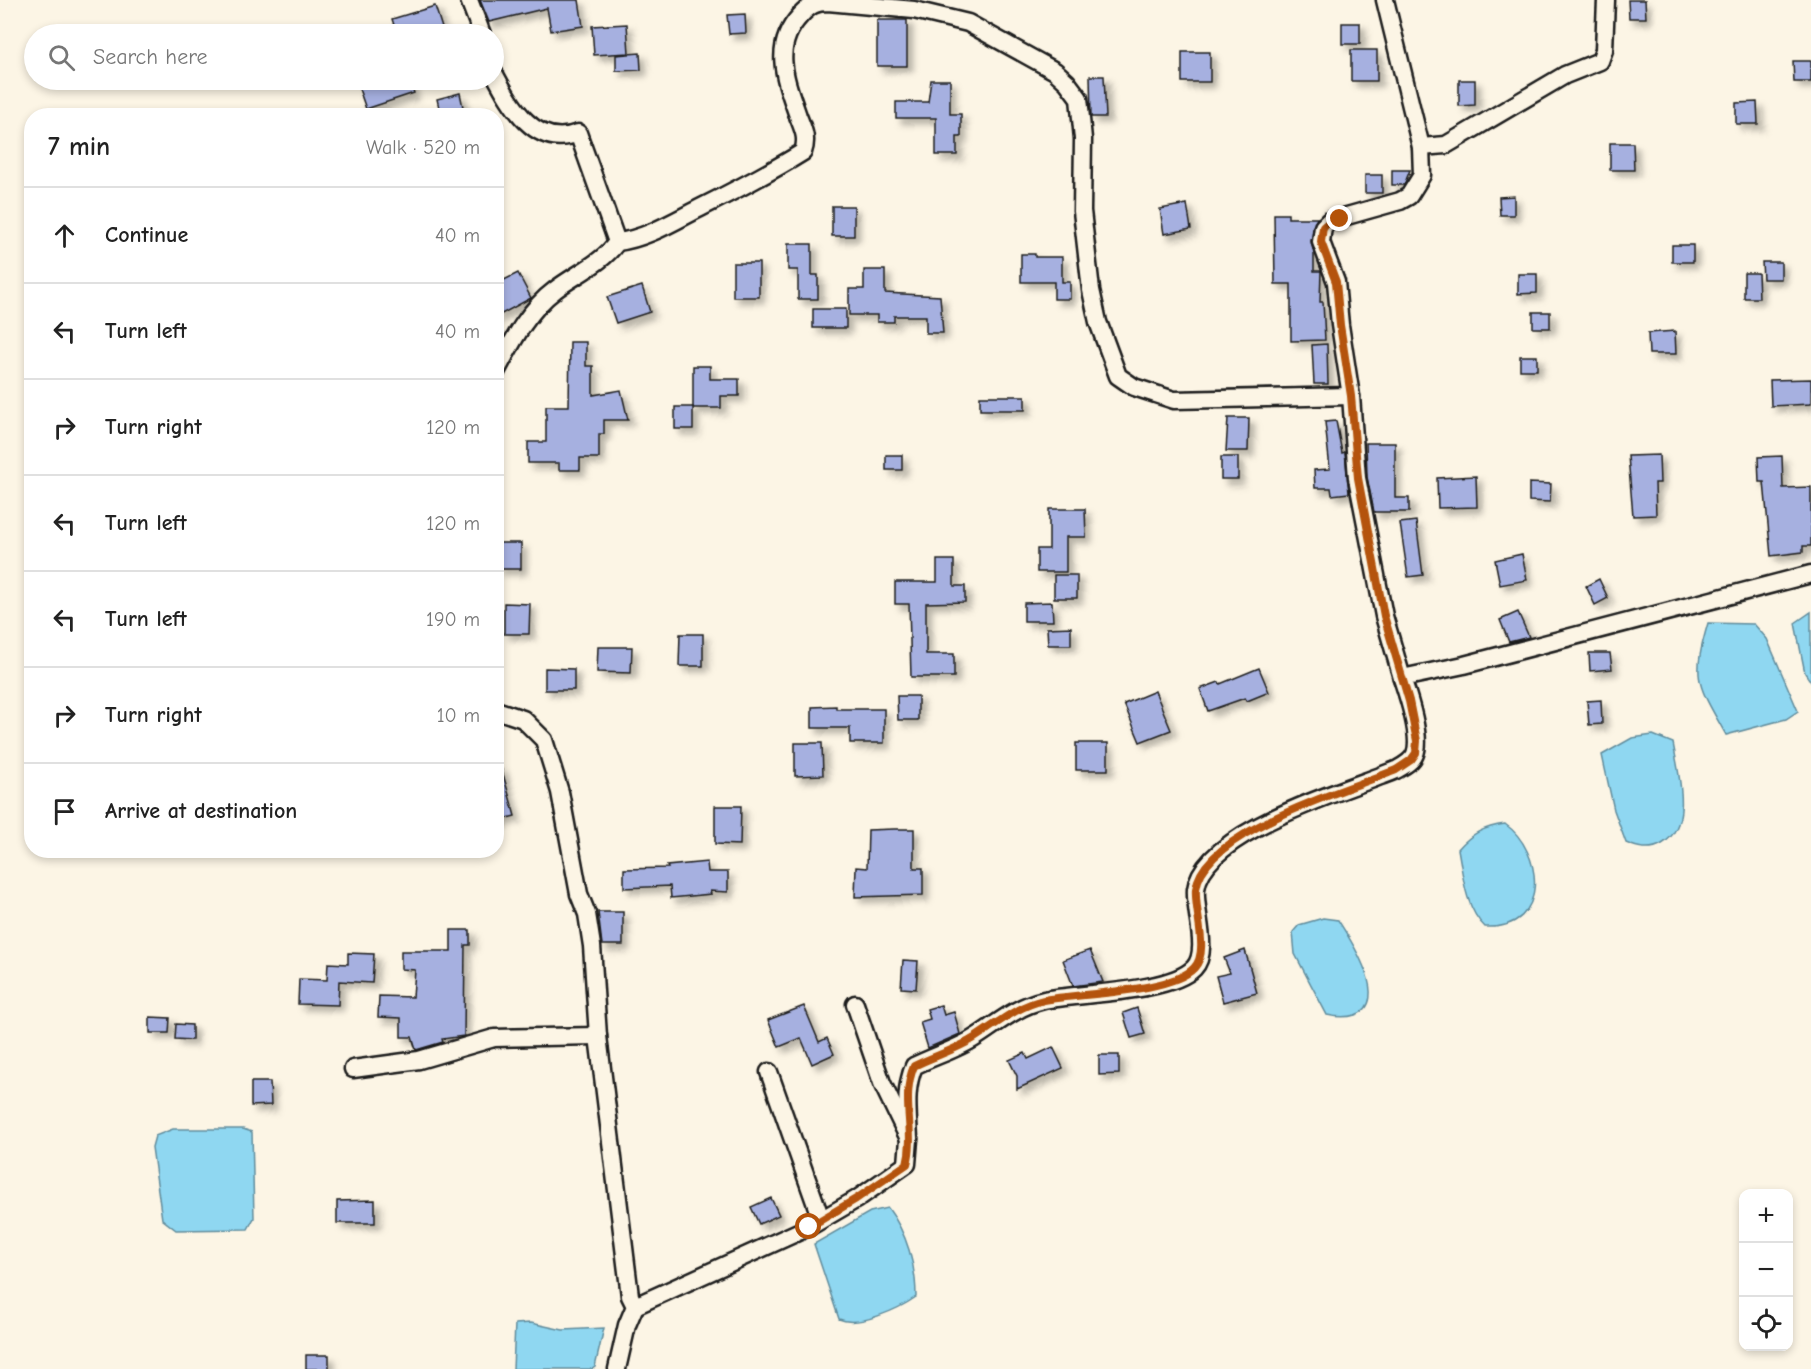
<!DOCTYPE html>
<meta charset="utf-8">
<style>
body{margin:0;font-family:"Comic Neue",sans-serif;background:#f2f2f2;color:#222}
.controls{position:absolute;right:18px;bottom:18px;display:grid;overflow:hidden;border-radius:12px;box-shadow:0 3px 9px #0003}
.controls button{width:54px;height:54px;display:grid;place-items:center;padding:0;border:0;border-bottom:2px solid #e0e0e0;background:#fff;color:#222;font:30px sans-serif}
.stop{position:absolute;width:18px;height:18px;margin:-14px;border:4px solid #b45309;border-radius:50%;background:#fff}
.stop.end{background:#b45309;border-color:#fff;box-shadow:0 2px 6px #0008}
.list{margin:0;padding:0;list-style:none}
h2{display:flex;justify-content:space-between;align-items:center;height:78px;margin:0;padding:0 24px;font-size:26px}
h2 small{font-size:20px;font-weight:400;color:#767676}
.list li{display:grid;grid-template-columns:39px 1fr auto;gap:18px;align-items:center;box-sizing:border-box;height:96px;padding:0 24px;border-top:2px solid #e0e0e0}
.list b{display:block;font-size:22px;white-space:nowrap}
.list em{font-size:20px;font-style:normal;color:#767676}
.icon{flex:none;width:33px;height:33px;fill:none;stroke:currentColor;stroke-width:2;stroke-linecap:round;stroke-linejoin:round}
.map{position:relative;flex:none;width:1811px;height:1369px;overflow:hidden}
.search{position:absolute;background:#fff;box-shadow:0 3px 9px #0003;left:24px;top:24px;width:480px;height:66px;display:flex;align-items:center;gap:15px;box-sizing:border-box;padding:0 21px;border-radius:33px;color:#767676;font-size:22px}
.panel{position:absolute;background:#fff;box-shadow:0 3px 9px #0003;left:24px;top:108px;width:480px;height:750px;border-radius:24px}
.map>svg:first-child{display:block}
.water{fill:#8fd7f1;stroke:#618c9c;stroke-width:1.5}
.building{fill:#a6b0e0;stroke:#1c1c1c;stroke-width:1.5;filter:url(#shadow)}
.lines{fill:none;stroke-linecap:round;stroke-linejoin:round}
.minor-casing{stroke:#1c1c1c;stroke-width:21}
.minor{stroke:#fcf5e5;stroke-width:16}
.route{stroke:#b45309;stroke-width:8}
</style>
<div class="map">
<svg width="1811" height="1369" viewBox="0 0 1811 1369">
<defs>
<filter id="shadow"><feDropShadow dx="5.5" dy="5.5" stdDeviation="3" flood-color="#0004"/></filter>
</defs>
<rect width="100%" height="100%" fill="#fcf5e5"/>
<filter id="ink" filterUnits="userSpaceOnUse"><feTurbulence type="fractalNoise" baseFrequency=".0167" numOctaves="2"/><feDisplacementMap in="SourceGraphic" scale="12" xChannelSelector="R" yChannelSelector="G"/><feConvolveMatrix kernelMatrix="1 2 1 2 8 2 1 2 1" color-interpolation-filters="sRGB"/></filter>
<g filter="url(#ink)">
<g class="water">
<polygon points="1811,612 1811,682 1805,673 1795,623"/>
<path d="M1708 623 1754 624 1767 639 1798 711 1786 719 1726 735C1698 684 1691 681 1708 623Z"/>
<path d="M1653 735 1673 743C1678 772 1694 825 1662 844 1650 851 1638 848 1626 843L1614 810 1602 755 1632 738Z"/>
<path d="M1505 824C1543 850 1552 930 1485 927 1465 908 1463 875 1458 849 1472 833 1484 827 1505 824Z"/>
<path d="M1323 918 1338 920C1351 940 1392 1003 1355 1015 1346 1018 1336 1017 1327 1015L1295 954 1293 932 1299 925Z"/>
<polygon points="173,1129 243,1129 252,1132 254,1218 248,1229 176,1230 162,1219 152,1147 155,1136"/>
<path d="M888 1208C907 1233 916 1266 916 1297 899 1309 858 1328 839 1319L814 1244 870 1212Z"/>
<polygon points="531,1323 563,1330 604,1328 595,1367 592,1369 513,1369 515,1324"/>
</g>
<g class="building">
<polygon points="480,0 579,0 583,26 551,31 547,8 489,22"/>
<polygon points="1628,0 1645,0 1646,18 1629,18"/>
<polygon points="435,6 442,28 420,34 397,34 392,19"/>
<polygon points="745,14 746,33 729,34 727,15"/>
<rect x="877" y="20" width="30" height="46"/>
<rect x="1342" y="23" width="18" height="21"/>
<polygon points="627,24 629,53 594,55 592,26"/>
<rect x="1351" y="50" width="26" height="31"/>
<rect x="1182" y="52" width="28" height="30"/>
<polygon points="640,53 641,70 616,71 616,55"/>
<polygon points="1793,61 1811,61 1811,82 1794,82"/>
<polygon points="1090,76 1104,76 1106,117 1091,117"/>
<polygon points="378,80 409,80 414,93 366,109 358,86"/>
<polygon points="931,80 950,80 950,114 961,114 961,137 957,137 957,155 936,155 936,118 896,118 896,102 928,102"/>
<polygon points="1459,80 1475,80 1475,105 1459,106"/>
<polygon points="460,93 464,112 441,116 437,99"/>
<polygon points="1757,102 1758,124 1736,124 1736,103"/>
<polygon points="1610,143 1633,143 1634,170 1610,170"/>
<polygon points="1392,170 1410,170 1404,185 1392,185"/>
<rect x="1365" y="175" width="17" height="18"/>
<polygon points="1514,196 1514,215 1500,215 1499,197"/>
<polygon points="1187,204 1191,229 1164,234 1160,209"/>
<rect x="832" y="206" width="22" height="30"/>
<polygon points="1274,214 1288,214 1288,218 1317,218 1311,241 1314,254 1314,271 1321,271 1320,302 1323,302 1325,340 1291,341 1291,284 1275,284"/>
<polygon points="788,244 812,244 812,275 818,275 818,299 798,299 798,270 788,270"/>
<rect x="1672" y="245" width="21" height="17"/>
<polygon points="1021,254 1035,254 1035,257 1062,257 1062,282 1070,282 1070,299 1054,299 1054,282 1021,282"/>
<polygon points="1762,262 1781,262 1781,279 1763,279"/>
<rect x="733" y="263" width="26" height="34"/>
<polygon points="864,270 885,270 885,293 940,296 943,333 926,333 926,316 894,316 894,322 877,322 877,315 849,315 849,289 864,289"/>
<polygon points="518,273 531,298 496,317 496,284"/>
<polygon points="1744,273 1758,273 1759,298 1744,298"/>
<polygon points="1518,274 1537,274 1537,293 1518,294"/>
<polygon points="642,286 650,312 616,323 607,297"/>
<rect x="813" y="309" width="33" height="19"/>
<rect x="1533" y="312" width="17" height="16"/>
<polygon points="1675,331 1676,354 1649,354 1648,333"/>
<polygon points="570,342 586,342 586,366 593,366 593,395 621,390 628,420 604,420 604,434 599,434 599,458 580,458 580,470 559,470 559,463 528,463 528,442 546,442 546,406 569,406"/>
<polygon points="1327,344 1328,384 1314,384 1312,345"/>
<rect x="1520" y="356" width="17" height="14"/>
<polygon points="693,366 710,366 710,379 739,379 739,396 721,396 721,408 693,408"/>
<polygon points="1811,379 1811,404 1771,406 1770,380"/>
<rect x="980" y="396" width="45" height="14"/>
<rect x="675" y="407" width="18" height="22"/>
<polygon points="1228,418 1249,418 1248,451 1226,451"/>
<polygon points="1336,421 1342,453 1345,452 1349,493 1332,495 1331,488 1315,488 1314,470 1330,469 1325,422"/>
<polygon points="1366,443 1395,443 1395,498 1409,498 1409,512 1374,512 1367,477"/>
<rect x="886" y="455" width="16" height="15"/>
<polygon points="1659,455 1660,483 1655,483 1656,515 1633,516 1628,456"/>
<polygon points="1782,456 1783,488 1811,487 1811,546 1803,546 1803,552 1771,556 1764,482 1759,482 1758,457"/>
<rect x="1221" y="457" width="17" height="22"/>
<polygon points="1476,476 1477,507 1438,508 1437,478"/>
<polygon points="1529,483 1551,484 1550,502 1529,501"/>
<polygon points="1049,509 1085,509 1086,537 1066,537 1066,572 1037,572 1037,549 1049,549"/>
<polygon points="1416,521 1423,575 1408,577 1400,523"/>
<rect x="498" y="543" width="23" height="26"/>
<polygon points="1522,554 1527,580 1500,585 1495,560"/>
<polygon points="937,560 954,560 954,586 965,586 965,602 926,603 926,654 954,654 954,677 911,677 909,604 895,604 895,582 937,582"/>
<rect x="1054" y="575" width="23" height="23"/>
<polygon points="1599,579 1608,598 1595,605 1586,586"/>
<polygon points="1052,602 1053,621 1024,621 1024,603"/>
<polygon points="504,603 530,604 529,634 504,634"/>
<polygon points="1518,612 1529,637 1509,642 1500,620"/>
<polygon points="1071,627 1071,645 1048,645 1047,628"/>
<polygon points="680,634 703,634 703,666 679,666"/>
<polygon points="598,647 632,647 631,673 597,672"/>
<polygon points="1589,653 1610,653 1612,669 1590,671"/>
<polygon points="545,668 574,669 574,690 545,690"/>
<polygon points="1259,668 1269,692 1247,701 1245,698 1208,711 1200,689 1219,682 1220,684"/>
<polygon points="1155,691 1171,730 1140,742 1124,704"/>
<polygon points="897,696 918,696 918,720 898,720"/>
<polygon points="1601,700 1602,724 1589,725 1587,701"/>
<polygon points="836,706 836,709 884,709 884,743 850,743 850,728 812,728 812,707"/>
<polygon points="795,743 822,743 823,775 795,776"/>
<rect x="1076" y="743" width="32" height="27"/>
<polygon points="501,767 515,816 496,821 496,768"/>
<polygon points="715,806 741,806 740,845 715,844"/>
<polygon points="894,829 914,829 914,868 923,868 923,895 855,897 856,867 867,868 868,830"/>
<polygon points="707,862 708,872 728,872 728,892 710,891 711,894 671,898 670,886 624,888 624,869 668,868 667,866"/>
<polygon points="598,912 623,912 623,945 602,945"/>
<polygon points="451,930 470,930 470,945 465,945 464,1036 442,1039 443,1042 416,1050 412,1037 401,1037 401,1018 378,1017 379,996 413,997 415,970 401,969 401,951 451,951"/>
<polygon points="1090,950 1103,982 1073,986 1063,960"/>
<polygon points="1245,950 1257,993 1223,1002 1216,976 1230,973 1224,958"/>
<polygon points="348,953 374,954 372,983 339,981 338,1005 298,1004 299,979 327,980 328,963 348,964"/>
<polygon points="903,960 918,961 916,989 901,988"/>
<polygon points="941,1005 944,1015 954,1012 960,1034 928,1048 920,1022 930,1019 927,1009"/>
<polygon points="804,1006 819,1042 827,1038 834,1054 812,1064 801,1038 779,1047 768,1020"/>
<polygon points="1137,1008 1145,1034 1131,1038 1123,1013"/>
<polygon points="150,1017 170,1018 169,1033 150,1033"/>
<polygon points="176,1024 192,1025 192,1040 175,1039"/>
<polygon points="1053,1047 1063,1068 1017,1089 1017,1076 1009,1060 1025,1053 1028,1059"/>
<polygon points="1099,1055 1119,1055 1119,1074 1099,1075"/>
<polygon points="251,1082 270,1082 271,1105 251,1106"/>
<polygon points="771,1198 779,1215 759,1224 751,1207"/>
<polygon points="375,1200 375,1223 337,1223 337,1201"/>
<rect x="306" y="1355" width="23" height="14"/>
</g>
<g class="lines">
<defs>
<g id="minor">
<polyline points="469,0 482,34"/>
<polyline points="1385,0 1421,147 1422,175 1409,196 1400,201 1329,221 1323,227 1321,242 1336,282 1340,325 1351,396 1357,478 1384,616 1402,678"/>
<path d="M494 73C511 105 535 150 578 133L617 242C603 263 574 275 555 290 528 310 512 342 496 372"/>
<polyline points="1421,147 1446,145 1565,75 1600,61 1604,50 1606,0"/>
<path d="M617 242C646 239 676 220 702 207 736 190 771 172 803 152 808 138 803 129 798 116 786 81 771 47 800 16 809 6 815 2 828 2L914 10 968 23 1055 71 1067 82 1079 98 1083 139 1082 211 1091 290 1098 322 1118 376 1134 387 1174 400 1351 396"/>
<polyline points="496,710 523,719 544,740 560,792 579,894 587,914 592,946 598,1036 630,1296 635,1306 627,1325 617,1369"/>
<polyline points="353,1069 419,1060 494,1038 598,1036"/>
<polyline points="769,1072 821,1219"/>
<path d="M909 1139C908 1113 904 1090 914 1066 934 1056 958 1049 976 1037 998 1023 1017 1006 1044 1000 1079 993 1170 993 1194 968 1210 951 1194 912 1196 889 1203 831 1348 790 1396 770 1403 766 1412 762 1415 754 1422 737 1408 696 1402 678L1464 665 1811 574"/>
<polyline points="635,1306 809,1227 857,1199 907,1164 909,1139 882,1083 855,1004"/>
</g>
</defs>
<use href="#minor" class="minor-casing"/>
<use href="#minor" class="minor"/>
</g>
</g>
<g class="lines" filter="url(#ink)">
<path class="route" d="M809 1227 856 1199 907 1164C916 1131 900 1099 914 1066 934 1056 958 1049 976 1037 998 1023 1017 1006 1044 1000 1079 993 1170 993 1194 968 1210 952 1194 912 1196 889 1203 831 1348 790 1396 770L1411 760 1416 753 1417 741 1409 701 1384 616 1358 478 1351 396 1340 325 1336 282 1321 242 1323 227 1329 222 1340 219"/>
</g>
</svg>
<div class="controls">
<button>+</button>
<button>−</button>
<button><svg class="icon" aria-label="locate" viewBox="0 0 24 24"><circle cx="12" cy="12" r="6"/><path d="M12 2v4M12 18v4M2 12h4M18 12h4"/></svg></button>
</div>
<div class="stop" style="left:809px;top:1227px"></div>
<div class="stop end" style="left:1340px;top:219px"></div>
<div class="search"><svg class="icon" aria-label="search" viewBox="0 0 24 24"><circle cx="10" cy="10" r="6"/><path d="M15 15l6 6"/></svg>Search here</div>
<section class="panel">
<h2>7 min<small>Walk · 520 m</small></h2>
<ul class="list">
<li><svg class="icon" aria-label="ahead" viewBox="0 0 24 24"><path d="M12 20V5M6 11l6-6 6 6"/></svg><div><b>Continue</b></div><em>40 m</em></li>
<li><svg class="icon" aria-label="left" viewBox="0 0 24 24"><path d="M17 20v-9H6M10 6l-5 5 5 5"/></svg><div><b>Turn left</b></div><em>40 m</em></li>
<li><svg class="icon" aria-label="right" viewBox="0 0 24 24"><path d="M7 20v-9h11M14 6l5 5-5 5"/></svg><div><b>Turn right</b></div><em>120 m</em></li>
<li><svg class="icon" aria-label="left" viewBox="0 0 24 24"><path d="M17 20v-9H6M10 6l-5 5 5 5"/></svg><div><b>Turn left</b></div><em>120 m</em></li>
<li><svg class="icon" aria-label="left" viewBox="0 0 24 24"><path d="M17 20v-9H6M10 6l-5 5 5 5"/></svg><div><b>Turn left</b></div><em>190 m</em></li>
<li><svg class="icon" aria-label="right" viewBox="0 0 24 24"><path d="M7 20v-9h11M14 6l5 5-5 5"/></svg><div><b>Turn right</b></div><em>10 m</em></li>
<li><svg class="icon" aria-label="arrive" viewBox="0 0 24 24"><path d="M6 21V4h12l-3 4 3 4H6"/></svg><div><b>Arrive at destination</b></div></li>
</ul>
</section>
</div>
